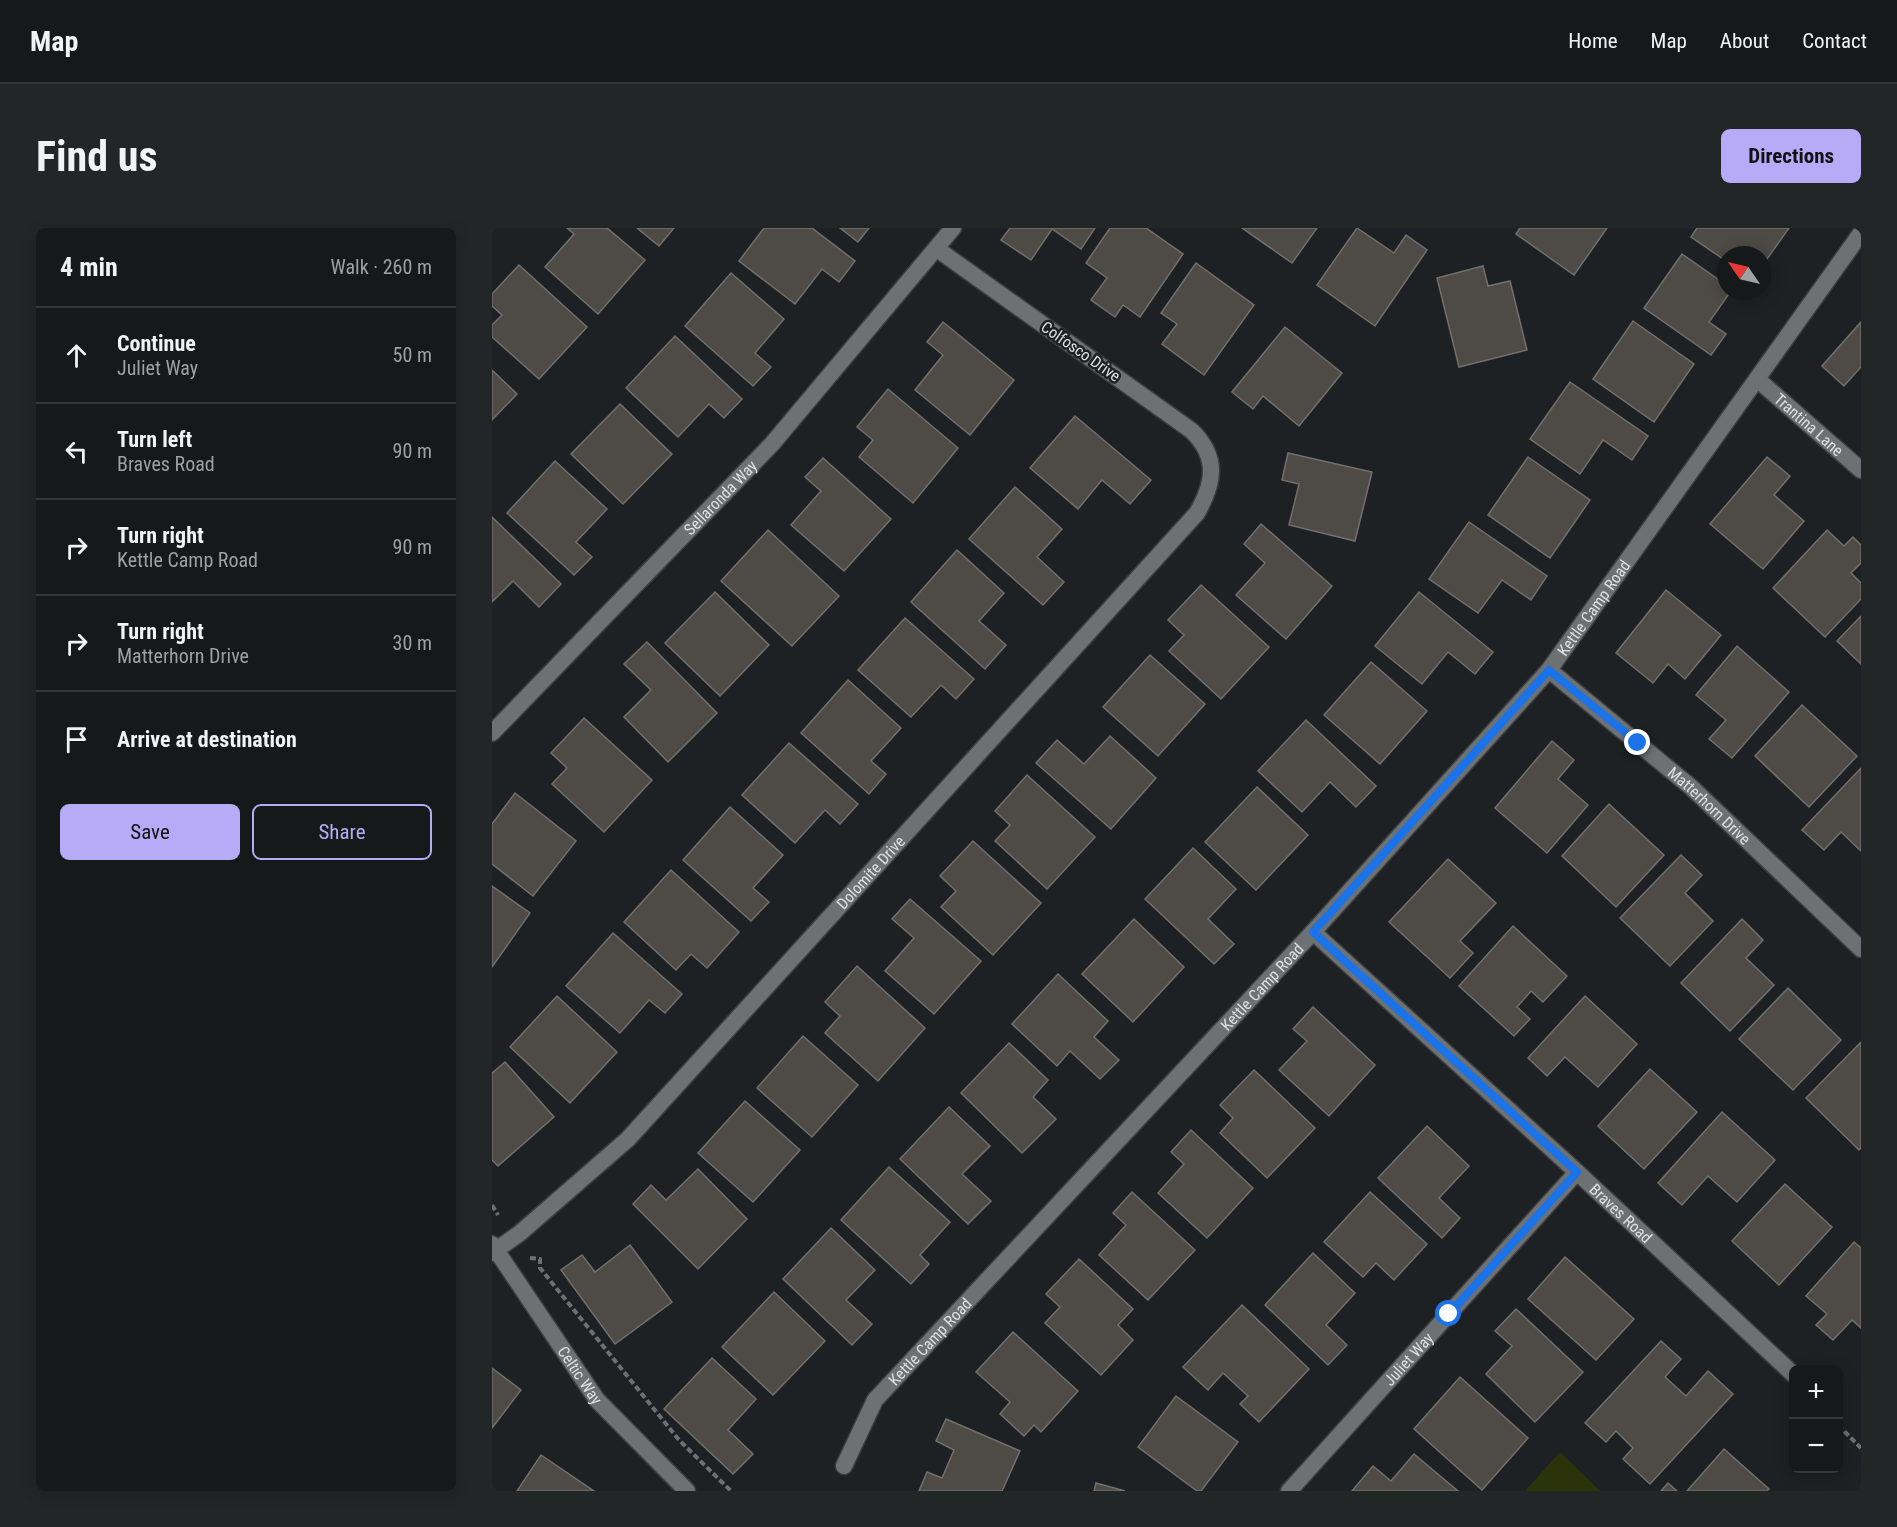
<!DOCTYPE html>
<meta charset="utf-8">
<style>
body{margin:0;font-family:"Roboto Condensed",sans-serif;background:#232627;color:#f1f3f6}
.controls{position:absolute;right:18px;bottom:18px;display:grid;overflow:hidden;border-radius:9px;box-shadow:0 3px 15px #0003}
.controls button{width:54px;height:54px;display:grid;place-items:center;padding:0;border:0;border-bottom:2px solid #353839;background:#16191a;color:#f1f3f6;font:30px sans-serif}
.compass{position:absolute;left:1225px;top:18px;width:54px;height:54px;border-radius:50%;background:#16191a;box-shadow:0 3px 15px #0003;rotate:304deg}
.stop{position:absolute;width:18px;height:18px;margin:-14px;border:4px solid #1a73e8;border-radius:50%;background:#fff}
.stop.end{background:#1a73e8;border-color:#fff;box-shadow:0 2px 6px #0008}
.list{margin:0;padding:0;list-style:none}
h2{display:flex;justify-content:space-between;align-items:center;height:78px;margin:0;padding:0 24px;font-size:26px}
h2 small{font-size:20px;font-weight:400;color:#9ea0a2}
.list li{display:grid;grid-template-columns:39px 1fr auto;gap:18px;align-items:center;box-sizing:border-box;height:96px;padding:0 24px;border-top:2px solid #353839}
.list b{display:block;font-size:22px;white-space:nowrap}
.list p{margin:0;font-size:20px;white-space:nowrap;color:#9ea0a2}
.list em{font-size:20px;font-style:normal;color:#9ea0a2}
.actions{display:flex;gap:12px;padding:18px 24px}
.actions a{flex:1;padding:14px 0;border:2px solid #b7abf7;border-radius:9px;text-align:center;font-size:21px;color:#b7abf7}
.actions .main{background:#b7abf7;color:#111}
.icon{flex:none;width:33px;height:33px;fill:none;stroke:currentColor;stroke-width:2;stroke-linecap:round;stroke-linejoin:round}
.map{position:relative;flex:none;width:1369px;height:1263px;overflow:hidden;border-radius:9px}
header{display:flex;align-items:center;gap:36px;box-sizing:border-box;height:84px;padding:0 30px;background:#16191a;border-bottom:2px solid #353839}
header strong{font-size:28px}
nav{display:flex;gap:33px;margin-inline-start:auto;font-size:21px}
.intro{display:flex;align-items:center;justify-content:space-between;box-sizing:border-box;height:144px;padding:0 36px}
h1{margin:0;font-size:42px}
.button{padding:15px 27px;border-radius:9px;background:#b7abf7;color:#111;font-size:21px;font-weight:700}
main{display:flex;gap:36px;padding:0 36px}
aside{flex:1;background:#16191a;border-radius:9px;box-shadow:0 3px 15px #0003}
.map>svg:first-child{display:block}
.green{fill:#2c330a}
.building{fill:#4e4b47;stroke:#726f6c;stroke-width:1.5}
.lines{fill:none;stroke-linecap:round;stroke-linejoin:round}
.minor-casing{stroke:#3b3e40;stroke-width:19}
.tertiary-casing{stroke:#3b3e40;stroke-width:19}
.path{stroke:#6d7071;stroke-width:4;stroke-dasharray:6 3;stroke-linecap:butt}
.minor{stroke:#6d7174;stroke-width:16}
.tertiary{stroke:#6d7174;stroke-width:16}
.route{stroke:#1a73e8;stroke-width:8}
.labels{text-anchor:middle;stroke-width:5;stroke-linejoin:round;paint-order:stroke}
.street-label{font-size:16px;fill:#dde0e1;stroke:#1e2123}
</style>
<header>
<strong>Map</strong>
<nav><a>Home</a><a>Map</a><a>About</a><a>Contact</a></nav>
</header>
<div class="intro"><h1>Find us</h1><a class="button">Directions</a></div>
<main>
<aside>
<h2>4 min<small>Walk · 260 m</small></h2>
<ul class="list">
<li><svg class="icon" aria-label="ahead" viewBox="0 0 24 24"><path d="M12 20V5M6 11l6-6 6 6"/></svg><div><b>Continue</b><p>Juliet Way</p></div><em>50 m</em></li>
<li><svg class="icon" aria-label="left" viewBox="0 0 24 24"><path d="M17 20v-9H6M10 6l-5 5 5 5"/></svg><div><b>Turn left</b><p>Braves Road</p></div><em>90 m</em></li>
<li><svg class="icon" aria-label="right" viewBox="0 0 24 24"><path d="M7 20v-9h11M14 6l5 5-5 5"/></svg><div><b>Turn right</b><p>Kettle Camp Road</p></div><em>90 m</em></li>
<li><svg class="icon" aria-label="right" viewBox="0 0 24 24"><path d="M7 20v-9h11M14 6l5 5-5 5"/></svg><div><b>Turn right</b><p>Matterhorn Drive</p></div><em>30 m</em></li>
<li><svg class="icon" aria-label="arrive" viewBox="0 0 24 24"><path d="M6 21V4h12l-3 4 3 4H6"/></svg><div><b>Arrive at destination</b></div></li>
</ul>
<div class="actions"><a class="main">Save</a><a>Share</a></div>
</aside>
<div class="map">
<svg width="1369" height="1263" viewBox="0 0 1369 1263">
<rect width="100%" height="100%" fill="#1e2123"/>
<polygon class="green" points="1068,1224 1108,1263 1033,1263"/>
<g class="building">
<polygon points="75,0 115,0 153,32 106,86 53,39 82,6"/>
<polygon points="145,0 182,0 167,18"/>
<polygon points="272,0 320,0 363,33 347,54 330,41 303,76 247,33"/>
<polygon points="348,0 377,0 366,14"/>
<polygon points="518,0 603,0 589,21 560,1 539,32 509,12"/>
<polygon points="618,0 654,0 691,26 648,89 631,77 623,89 599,72 615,50 594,35"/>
<polygon points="750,0 825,0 800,35"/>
<polygon points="865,0 902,25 914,7 935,22 883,98 825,57"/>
<polygon points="1028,0 1115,0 1082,47 1024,6"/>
<polygon points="1205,0 1297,0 1270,38 1270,27 1234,27 1234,33 1199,9"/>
<polygon points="1190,26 1234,57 1234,63 1239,63 1217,94 1234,106 1219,127 1152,80"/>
<polygon points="704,35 762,77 712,147 670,116 685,96 669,85"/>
<polygon points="27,37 95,99 47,151 0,109 0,97 10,87 0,78 0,66"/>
<polygon points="991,38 996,58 1018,53 1035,122 967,139 945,50"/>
<polygon points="239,45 292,91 263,125 279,139 261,158 193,98"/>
<polygon points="1141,93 1202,136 1162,194 1101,151"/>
<polygon points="451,94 522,152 478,207 423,162 451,127 435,114"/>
<polygon points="1369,94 1369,139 1352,158 1330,138"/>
<polygon points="793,99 850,145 807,198 771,168 761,181 740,164"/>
<polygon points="183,108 250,171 232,190 217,176 186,209 134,160"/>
<polygon points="0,142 25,166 0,192"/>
<polygon points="1078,154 1156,208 1140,232 1111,212 1088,246 1038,211"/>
<polygon points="396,161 466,220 421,275 367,229 381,212 365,199"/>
<polygon points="128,176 180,226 131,276 79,226"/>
<polygon points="583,188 659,252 638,276 610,252 586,281 538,240"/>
<polygon points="796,225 880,244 863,313 797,297 807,256 790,252"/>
<polygon points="1036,229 1098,272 1058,330 996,287"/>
<polygon points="1275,229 1298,248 1282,267 1312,293 1271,341 1218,296"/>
<polygon points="331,230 399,291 352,343 299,297 329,263 313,249"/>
<polygon points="63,233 115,281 84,314 100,329 82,347 15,285"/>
<polygon points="523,259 570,301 545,329 572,354 551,377 477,311"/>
<polygon points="0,289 69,356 47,379 21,353 0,374"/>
<polygon points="977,294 1055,348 1039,372 1010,352 986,385 937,351"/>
<polygon points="769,296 840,358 794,411 744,367 773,335 752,316"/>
<polygon points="276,302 347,368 300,418 229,353"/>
<polygon points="1335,302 1352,318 1361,309 1369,317 1369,335 1359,345 1369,355 1369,371 1333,409 1281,360"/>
<polygon points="465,322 512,365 487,393 514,417 493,441 419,374"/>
<polygon points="709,357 777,419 729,471 677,423 692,407 676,392"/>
<polygon points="1174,362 1229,407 1193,451 1176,436 1161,455 1124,425"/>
<polygon points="223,364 277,417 228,468 173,415"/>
<polygon points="927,364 1001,424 983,446 956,424 930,456 883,418"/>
<polygon points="1369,388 1369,436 1345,413"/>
<polygon points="413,390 482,451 464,471 449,457 419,489 366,442"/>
<polygon points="155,414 225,485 176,534 132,489 159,462 132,436"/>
<polygon points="1245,418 1297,464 1240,530 1217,511 1234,492 1204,467"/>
<polygon points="658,427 713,476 666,528 611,479"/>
<polygon points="879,434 935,483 888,536 832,487"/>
<polygon points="356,452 409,500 379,533 394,546 377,566 309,505"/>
<polygon points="1310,477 1365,528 1317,579 1263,528"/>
<polygon points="92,490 160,552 112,604 60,556 75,540 59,525"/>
<polygon points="814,492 884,558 864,579 838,554 810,584 766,543"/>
<polygon points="618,508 664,550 619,601 544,535 565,512 592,536"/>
<polygon points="1060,513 1082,532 1066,551 1096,577 1055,625 1003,580"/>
<polygon points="297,515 366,576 348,596 333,582 303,615 250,567"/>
<polygon points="1369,540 1369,623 1349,604 1332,622 1310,602"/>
<polygon points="535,547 603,609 555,661 503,613 518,597 503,583"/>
<polygon points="765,559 816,607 764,662 713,614"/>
<polygon points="23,565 84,613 41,668 0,636 0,596"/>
<polygon points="1117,576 1172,627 1124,679 1070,628"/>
<polygon points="238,579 291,627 261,660 277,674 259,693 191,632"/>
<polygon points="481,613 549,675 501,727 449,679 464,663 448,648"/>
<polygon points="701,620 744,661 716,691 742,716 722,736 653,671"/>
<polygon points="1189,627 1210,647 1193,665 1221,693 1178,738 1128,690"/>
<polygon points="956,631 1004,675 968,713 981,725 958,750 897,694"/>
<polygon points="179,642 247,704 215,740 199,726 184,742 132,694"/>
<polygon points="0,658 38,685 0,739"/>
<polygon points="418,671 489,733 442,786 393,743 422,710 400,691"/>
<polygon points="642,691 692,739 641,794 590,746"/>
<polygon points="1250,691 1271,712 1254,730 1282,757 1238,803 1189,755"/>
<polygon points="1021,698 1075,748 1051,774 1039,763 1025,779 1038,791 1022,808 967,758"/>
<polygon points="121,705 190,766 173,785 157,772 128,805 74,758"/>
<polygon points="365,738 433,800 386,853 333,805 348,788 333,774"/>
<polygon points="566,746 616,793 602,809 627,832 608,851 578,823 565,838 520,796"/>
<polygon points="1296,760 1349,812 1301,862 1247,811"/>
<polygon points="65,768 125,824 78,875 18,819"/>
<polygon points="1093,768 1145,816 1106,859 1073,829 1055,848 1036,830"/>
<polygon points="821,779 883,837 837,888 787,842 815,813 801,801"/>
<polygon points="311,808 366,857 320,909 265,860"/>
<polygon points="1369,814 1369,920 1367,922 1314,870"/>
<polygon points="517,815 556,852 541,869 564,891 530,925 469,865"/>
<polygon points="13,834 62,889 6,938 0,932 0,845"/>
<polygon points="1158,841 1205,884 1152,941 1106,898"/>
<polygon points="762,842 823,900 775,950 728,905 741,890 728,877"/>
<polygon points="253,873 308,922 261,974 206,925"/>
<polygon points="457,879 498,918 470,946 499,973 476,996 408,931"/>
<polygon points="1230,884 1283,932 1245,974 1216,948 1190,977 1166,955"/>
<polygon points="935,898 977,938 947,970 968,990 950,1010 886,950"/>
<polygon points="699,902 761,960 715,1010 666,965 692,936 679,924"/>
<polygon points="397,939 458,994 428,1027 437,1036 419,1056 349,992"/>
<polygon points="206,941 255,991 206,1041 141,976 159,957 174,972"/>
<polygon points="1293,956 1340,999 1287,1057 1240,1013"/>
<polygon points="640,964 703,1022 656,1072 607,1027 634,997 621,985"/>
<polygon points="878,964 935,1016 902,1052 884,1035 871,1049 832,1014"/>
<polygon points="339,1000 383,1042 354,1072 380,1096 360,1117 291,1051"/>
<polygon points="1362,1014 1369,1020 1369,1100 1360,1092 1341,1112 1324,1097 1335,1086 1314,1068"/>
<polygon points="138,1017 180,1074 123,1116 69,1042 90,1027 103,1044"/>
<polygon points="821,1025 863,1065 834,1097 855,1117 836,1137 773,1077"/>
<polygon points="1073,1029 1142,1091 1104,1132 1036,1071"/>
<polygon points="587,1031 641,1081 626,1097 641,1112 609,1147 553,1095 568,1079 554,1066"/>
<polygon points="282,1064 333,1113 281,1167 230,1119"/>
<polygon points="750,1077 817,1141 767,1194 748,1176 756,1168 731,1145 716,1162 691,1139"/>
<polygon points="1024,1081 1091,1144 1043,1194 994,1146 1020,1118 1003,1103"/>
<polygon points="521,1104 586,1163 549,1204 542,1197 532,1208 508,1186 518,1174 484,1144"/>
<polygon points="1169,1113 1189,1131 1173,1149 1194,1168 1216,1143 1241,1166 1158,1256 1131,1231 1141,1220 1124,1203 1114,1214 1093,1195"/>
<polygon points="220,1130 264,1171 236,1202 261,1226 241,1246 172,1181"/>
<polygon points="0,1140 29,1162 0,1200"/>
<polygon points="968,1149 1036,1210 990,1262 922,1201"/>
<polygon points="684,1168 746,1214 709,1263 705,1263 646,1219"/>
<polygon points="454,1191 528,1223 510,1263 427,1263 435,1244 450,1250 462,1222 444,1213"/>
<polygon points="1232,1221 1277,1261 1275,1263 1195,1263"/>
<polygon points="922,1226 966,1263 860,1263 881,1238 899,1253"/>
<polygon points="49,1227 102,1263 25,1263"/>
<polygon points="604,1255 633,1263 602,1263"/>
<polygon points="1176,1255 1185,1263 1169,1263"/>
</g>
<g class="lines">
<defs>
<g id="minor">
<path id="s1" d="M1265 151 1369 242"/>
<path id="s2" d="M1057 442 1199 559 1369 721"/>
<path id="s3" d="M0 505 280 216 461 0"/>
<path id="s4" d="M821 704 1085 944 1302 1147"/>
<path id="s5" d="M0 1025 28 1005 136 911 705 285C722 255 727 230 700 203L445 21"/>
<path id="s6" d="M352 1238 383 1172 821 704 1057 442 1369 5"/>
<path id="s7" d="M797 1263 1085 944"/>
</g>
<g id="tertiary">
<path id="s8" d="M0 1016 105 1172 195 1263"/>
</g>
</defs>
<use href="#minor" class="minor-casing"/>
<use href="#tertiary" class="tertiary-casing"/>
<g class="path">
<polyline points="0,977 6,987"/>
<polyline points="38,1030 48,1031 48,1040 187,1212 239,1263"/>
<polyline points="1346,1197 1369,1220"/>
</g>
<use href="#minor" class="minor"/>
<use href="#tertiary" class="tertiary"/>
</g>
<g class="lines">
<polyline class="route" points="957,1086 1085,944 821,704 1057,442 1146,515"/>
</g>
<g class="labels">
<g class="street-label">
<text transform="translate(589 123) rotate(35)" y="6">Colfosco Drive</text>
<text dy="6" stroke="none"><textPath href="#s1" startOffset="69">Trantina Lane</textPath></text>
<text dy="6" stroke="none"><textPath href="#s3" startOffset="328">Sellaronda Way</textPath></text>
<text dy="6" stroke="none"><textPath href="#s6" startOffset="1143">Kettle Camp Road</textPath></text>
<text dy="6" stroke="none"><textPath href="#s2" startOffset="210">Matterhorn Drive</textPath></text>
<text dy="6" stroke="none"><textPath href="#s5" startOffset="538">Dolomite Drive</textPath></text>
<text dy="6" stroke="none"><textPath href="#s6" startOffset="639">Kettle Camp Road</textPath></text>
<text dy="6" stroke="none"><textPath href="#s4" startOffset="417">Braves Road</textPath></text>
<text dy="6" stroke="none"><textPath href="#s6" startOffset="153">Kettle Camp Road</textPath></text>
<text dy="6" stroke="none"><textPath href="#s7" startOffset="178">Juliet Way</textPath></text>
<text dy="6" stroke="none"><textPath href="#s8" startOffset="158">Celtic Way</textPath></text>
</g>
</g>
</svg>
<div class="controls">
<button>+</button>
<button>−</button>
</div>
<svg class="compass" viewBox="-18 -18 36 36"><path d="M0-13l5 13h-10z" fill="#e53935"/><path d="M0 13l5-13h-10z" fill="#9ea0a2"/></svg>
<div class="stop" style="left:957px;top:1086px"></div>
<div class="stop end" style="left:1146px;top:515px"></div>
</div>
</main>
